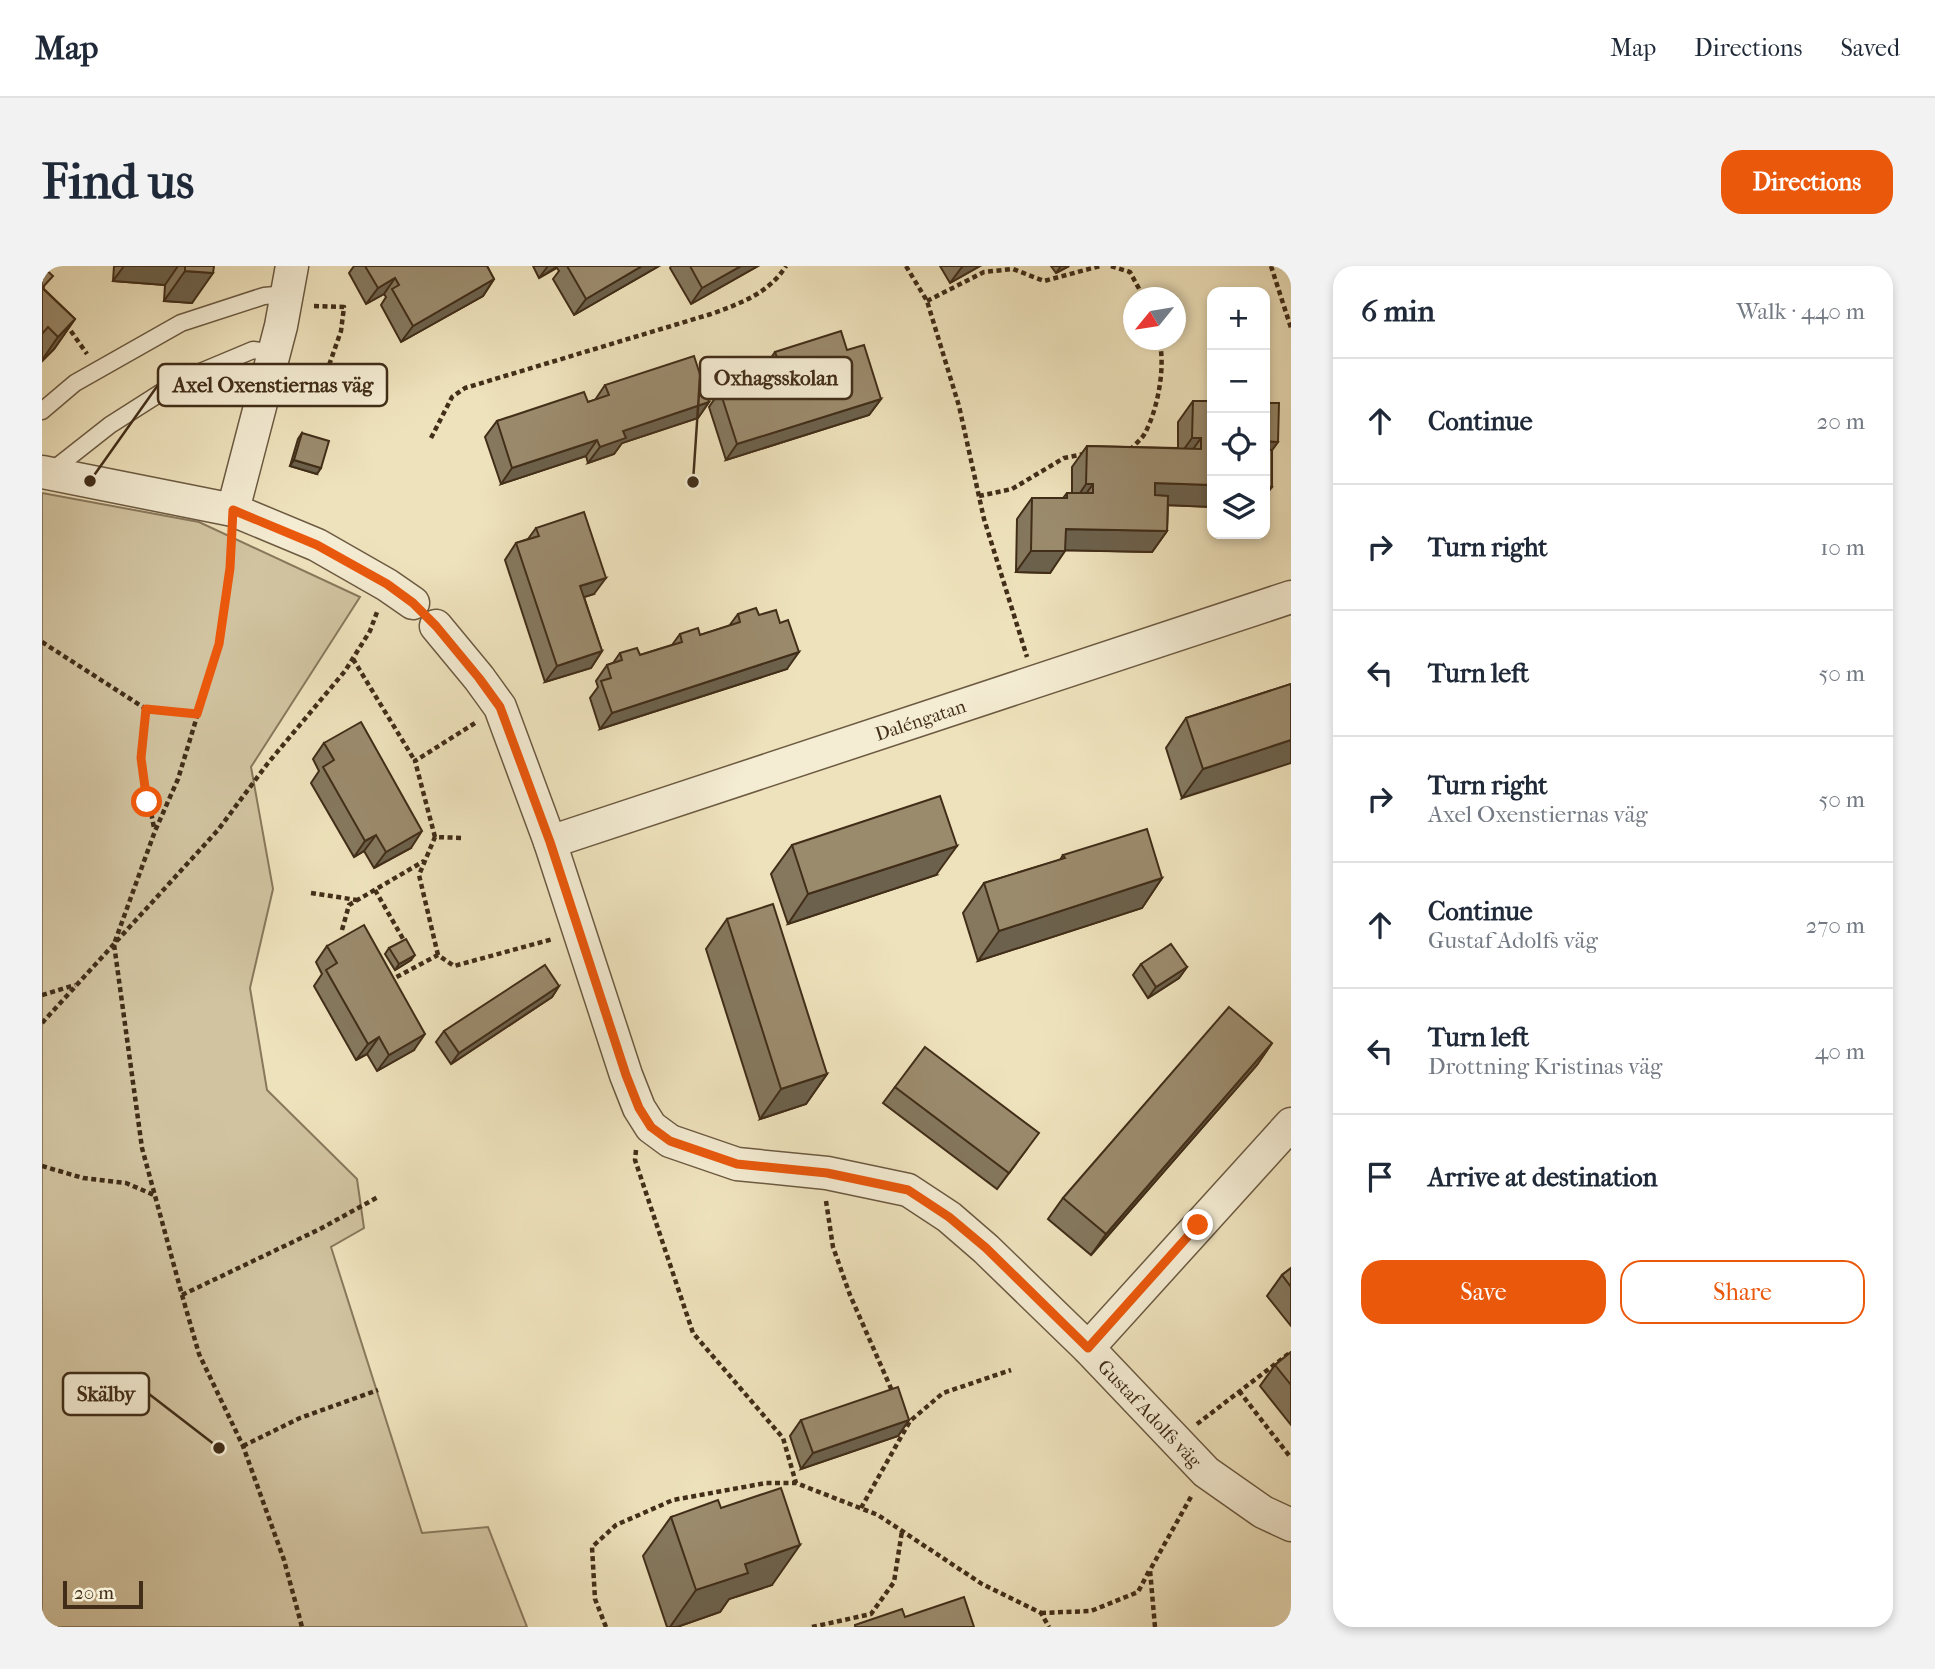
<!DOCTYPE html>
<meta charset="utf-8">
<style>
body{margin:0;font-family:"IM FELL French Canon",serif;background:#f2f2f3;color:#1f2937}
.controls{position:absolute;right:21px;top:21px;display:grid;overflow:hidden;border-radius:14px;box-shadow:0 4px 10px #0003}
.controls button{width:63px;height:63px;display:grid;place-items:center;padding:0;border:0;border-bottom:2px solid #e0e1e3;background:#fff;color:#1f2937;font:35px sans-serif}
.compass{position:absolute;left:1081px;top:21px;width:63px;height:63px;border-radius:50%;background:#fff;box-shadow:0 4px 10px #0003;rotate:240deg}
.scale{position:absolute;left:21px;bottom:18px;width:80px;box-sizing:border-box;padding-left:7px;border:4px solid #412d18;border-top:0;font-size:19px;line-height:24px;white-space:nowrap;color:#412d18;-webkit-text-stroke:5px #f4ecd3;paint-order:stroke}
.stop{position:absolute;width:21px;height:21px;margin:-16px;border:5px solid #ea580c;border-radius:50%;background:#fff}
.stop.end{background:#ea580c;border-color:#fff;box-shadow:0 2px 7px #0008}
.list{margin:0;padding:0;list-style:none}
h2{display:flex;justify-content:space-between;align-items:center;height:91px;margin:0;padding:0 28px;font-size:30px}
h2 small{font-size:23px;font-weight:400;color:#747a83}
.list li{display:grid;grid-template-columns:46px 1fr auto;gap:21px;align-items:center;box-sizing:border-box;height:126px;padding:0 28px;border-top:2px solid #e0e1e3}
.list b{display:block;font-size:26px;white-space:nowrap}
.list p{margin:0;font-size:23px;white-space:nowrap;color:#747a83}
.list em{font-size:23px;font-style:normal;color:#747a83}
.actions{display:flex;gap:14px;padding:21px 28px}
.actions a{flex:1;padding:16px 0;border:2px solid #ea580c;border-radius:21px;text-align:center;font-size:24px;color:#ea580c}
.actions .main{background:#ea580c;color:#fff}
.icon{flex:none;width:38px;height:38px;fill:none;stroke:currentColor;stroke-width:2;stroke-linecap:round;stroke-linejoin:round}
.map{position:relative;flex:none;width:1249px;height:1361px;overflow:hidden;border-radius:21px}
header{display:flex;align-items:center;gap:42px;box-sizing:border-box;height:98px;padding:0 35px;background:#fff;border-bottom:2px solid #e0e1e3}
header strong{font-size:33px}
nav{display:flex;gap:38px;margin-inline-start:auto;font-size:24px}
.intro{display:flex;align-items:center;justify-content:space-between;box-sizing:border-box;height:168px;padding:0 42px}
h1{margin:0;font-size:49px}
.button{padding:18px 32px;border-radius:21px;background:#ea580c;color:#fff;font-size:24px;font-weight:700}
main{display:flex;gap:42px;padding:0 42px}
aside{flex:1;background:#fff;border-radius:21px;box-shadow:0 4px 10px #0003}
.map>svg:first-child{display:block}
.green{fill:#d1c3a0;stroke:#89785c;stroke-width:2}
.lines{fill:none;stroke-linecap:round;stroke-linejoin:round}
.lane-casing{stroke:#6c5a41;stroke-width:19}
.street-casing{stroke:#6c5a41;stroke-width:35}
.path{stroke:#412d18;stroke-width:4.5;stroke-dasharray:5 3.5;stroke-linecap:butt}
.lane{stroke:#f4ecd3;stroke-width:16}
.street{stroke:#f4ecd3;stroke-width:32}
.wall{fill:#85785e;stroke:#412d18;stroke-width:2}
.shaded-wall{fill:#6c614c;stroke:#412d18;stroke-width:2}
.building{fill:#9b8b6d;stroke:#412d18;stroke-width:2}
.route{stroke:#ea580c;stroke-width:9}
.labels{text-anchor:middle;stroke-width:7;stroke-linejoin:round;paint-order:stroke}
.street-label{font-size:19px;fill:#412d18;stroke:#f4ecd3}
.leader{fill:none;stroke:#412d18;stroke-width:2.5}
.callout-dot{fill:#412d18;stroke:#f4ecd3;stroke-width:2.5}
.callout{fill:#f4ecd3;stroke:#412d18;stroke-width:2.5}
.callout-label{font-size:21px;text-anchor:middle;font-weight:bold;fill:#412d18}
</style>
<header>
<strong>Map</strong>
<nav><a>Map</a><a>Directions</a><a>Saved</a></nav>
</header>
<div class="intro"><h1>Find us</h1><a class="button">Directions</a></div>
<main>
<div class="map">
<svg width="1249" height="1361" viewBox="0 0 1249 1361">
<rect width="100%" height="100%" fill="#eee2bc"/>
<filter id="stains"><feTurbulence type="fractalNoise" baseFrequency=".00286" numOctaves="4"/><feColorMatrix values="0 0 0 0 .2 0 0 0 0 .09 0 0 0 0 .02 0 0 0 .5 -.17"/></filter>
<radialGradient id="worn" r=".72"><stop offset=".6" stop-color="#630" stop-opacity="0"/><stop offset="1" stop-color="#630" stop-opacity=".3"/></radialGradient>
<polygon class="green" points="0,227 157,256 318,331 209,501 231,623 208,722 225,824 315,913 322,962 289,981 380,1267 446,1261 485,1361 0,1361"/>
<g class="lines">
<defs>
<g id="lane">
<polyline points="0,145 33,117 139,57 222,30 245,28"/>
<polyline points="7,207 68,159 137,115 211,84 232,87"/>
</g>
<g id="street">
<polyline points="0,206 191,244 275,279 345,319 371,337"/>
<polyline points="191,244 239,60 250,0"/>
<path id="s1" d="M394 360 437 412 458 441 508 576 584 809 597 842 609 861 628 875 695 898 785 907 866 924 907 951 944 983 1046 1082 1164 1206 1221 1246 1249 1259"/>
<path id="s2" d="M508 576 1249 331"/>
<polyline points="1046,1082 1249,858"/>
</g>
</defs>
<use href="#lane" class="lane-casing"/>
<use href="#street" class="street-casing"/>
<g class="path">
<polyline points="864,0 885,35 917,140 942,253 985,391"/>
<polyline points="1069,0 1088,6 1102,32"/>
<polyline points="1229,0 1249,62"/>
<polyline points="885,35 942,6 971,3 1002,15 1058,0"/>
<polyline points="272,40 302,41 299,65 278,125 281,129"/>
<polyline points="24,58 45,88"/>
<path d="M389 172 410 131 423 122 669 48C699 37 726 28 744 0"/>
<path d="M1088 184C1093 178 1100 173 1103 167 1116 143 1124 99 1117 74"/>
<polyline points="937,230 970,223 1022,192 1042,188"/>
<polyline points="190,273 177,378 136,513 113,565 72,678 100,882 140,1029 157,1088 201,1180 242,1294 260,1361"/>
<polyline points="0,376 104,443 99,492 112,562"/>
<polyline points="311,393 373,495"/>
<polyline points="104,443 155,448"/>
<polyline points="393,571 373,495 433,457"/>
<polyline points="333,624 364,678"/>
<polyline points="269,627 315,634"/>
<polyline points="300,664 307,639 382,595"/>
<polyline points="396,689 377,609 393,571 422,572"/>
<polyline points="347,715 396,689 412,700 511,673"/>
<polyline points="0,729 33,719"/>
<polyline points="0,757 176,564 226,497 303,405 328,365 335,346"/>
<polyline points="594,884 593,894 651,1067 741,1172 754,1217"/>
<polyline points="0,900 41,912 84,917 112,929"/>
<polyline points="784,935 791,981 808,1029 851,1127"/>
<polyline points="140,1029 278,963 336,931"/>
<polyline points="1197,1125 1249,1192"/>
<polyline points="1155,1158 1249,1086"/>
<polyline points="201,1180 258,1152 336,1124"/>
<polyline points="819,1242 868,1155 901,1127 969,1104"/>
<polyline points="999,1347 1049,1345 1096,1326 1107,1305"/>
<polyline points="564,1361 553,1333 550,1281 574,1259 631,1234 724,1217 754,1217 836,1249 940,1318 999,1347 1007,1361"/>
<polyline points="770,1361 829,1348 852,1316 860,1265"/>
<polyline points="1113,1361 1108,1304 1150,1229"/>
</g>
<use href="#lane" class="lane"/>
<use href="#street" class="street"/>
</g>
<g class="wall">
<polygon points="0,0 2,23 33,53 12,83 0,95"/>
<polygon points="72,0 172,0 150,37 122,35 123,19 71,15"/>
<polygon points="312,0 445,0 452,13 441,30 359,76 339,39 344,31 342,28 324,38 307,7"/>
<polygon points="491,0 617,0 532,49 511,13 517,5 515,2 497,12"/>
<polygon points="629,0 716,0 649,38 628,2"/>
<polygon points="898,0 938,0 908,17"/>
<polygon points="1009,0 1027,0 1014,7"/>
<polygon points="805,84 839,133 827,149 684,194 667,141 678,125 725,110 722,102 733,86"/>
<polygon points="563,119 667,136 656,152 580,177 572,188 546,197 544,190 459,218 443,171 455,155 546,136 553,134"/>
<polygon points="1151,135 1170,135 1170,241 1126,239 1125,265 1110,286 1023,284 1008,307 974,306 975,253 990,232 1021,232 1025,227 1030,227 1030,201 1045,180 1136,182 1136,156"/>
<polygon points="260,167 275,208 248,200 256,173"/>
<polygon points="494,262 552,328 542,331 560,385 549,402 503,416 463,294 474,277 486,273"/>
<polygon points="696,348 717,349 745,403 558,463 548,432 556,421 554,415 565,399 571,397 578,387 598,389 630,379 638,368 658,369 687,360"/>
<polygon points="1249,418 1140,532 1124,482 1144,452"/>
<polygon points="282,477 369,582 332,602 322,585 312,591 269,517 277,505 271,493"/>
<polygon points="750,579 894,609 746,658 729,608"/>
<polygon points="1021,589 1120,612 1100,642 936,695 921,647 942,617 1018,594"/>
<polygon points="685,653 785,808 764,838 718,853 664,683"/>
<polygon points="285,680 372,784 335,805 325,788 314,794 272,720 280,708 274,696"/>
<polygon points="347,682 369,694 353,704 343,688"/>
<polygon points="1099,698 1145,701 1137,712 1106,732 1091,709"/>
<polygon points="517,720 510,731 409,798 394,776 402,765"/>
<polygon points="1230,777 1215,799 1049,989 1006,953 1021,932"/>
<polygon points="853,821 985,883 955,923 841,837"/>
<polygon points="1249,1002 1249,1060 1225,1030 1240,1009"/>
<polygon points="1249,1086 1249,1159 1218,1120 1233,1099"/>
<polygon points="759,1154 867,1154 856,1170 759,1203 748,1170"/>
<polygon points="679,1242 730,1319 687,1333 678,1346 635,1361 625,1361 601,1290 629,1251"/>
</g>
<g class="shaded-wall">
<polygon points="82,0 136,0 123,19 71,15"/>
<polygon points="506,0 516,0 497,12"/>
<polygon points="600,0 617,0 532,49 544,33"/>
<polygon points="699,0 716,0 649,38 660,22"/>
<polygon points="921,0 938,0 908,17 920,1"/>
<polygon points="1019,0 1027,0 1014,7"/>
<polygon points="143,5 171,7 150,37 122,35"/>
<polygon points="353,12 342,28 324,38 336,22"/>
<polygon points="452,13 441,30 359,76 371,60"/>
<polygon points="33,53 12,83 0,95 0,94 16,71"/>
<polygon points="839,133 827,149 684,194 695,178"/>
<polygon points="667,136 656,152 580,177 572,188 546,197 558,181 581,165"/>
<polygon points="1150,172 1159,172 1144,193 1135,193"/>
<polygon points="555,174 544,190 459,218 470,202"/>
<polygon points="1223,175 1236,176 1223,194"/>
<polygon points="252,194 279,202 275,208 248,200"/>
<polygon points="1113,217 1170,219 1170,241 1098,238"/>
<polygon points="1044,218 1051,218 1036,239 1030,239"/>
<polygon points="1223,220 1230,221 1223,230"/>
<polygon points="1024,263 1125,265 1110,286 1009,284"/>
<polygon points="989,285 1023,285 1008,307 974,306"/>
<polygon points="564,312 552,328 527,336 538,320"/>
<polygon points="560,385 549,402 503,416 515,400"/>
<polygon points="757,386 745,403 558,463 570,447"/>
<polygon points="1249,474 1249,497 1140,532 1161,503"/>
<polygon points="380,565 369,582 332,602 344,586"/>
<polygon points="334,569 322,585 312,591 323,575"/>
<polygon points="915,580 894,609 746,658 766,628"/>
<polygon points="1120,612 1100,642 936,695 957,665"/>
<polygon points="373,689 369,694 353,704 357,698"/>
<polygon points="1145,701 1137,712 1106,732 1114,721"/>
<polygon points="517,720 510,731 409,798 417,787"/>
<polygon points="383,768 372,784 335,805 347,789"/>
<polygon points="337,771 325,788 314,794 326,778"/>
<polygon points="1230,777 1215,799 1049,989 1064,968"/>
<polygon points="785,808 764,838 718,853 739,823"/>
<polygon points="867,1154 856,1170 759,1203 771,1187"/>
<polygon points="758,1279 730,1319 687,1333 678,1346 635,1361 628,1361 654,1324 703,1298"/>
</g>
<g class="building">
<polygon points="0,0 11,10 0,22 33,53 16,71 6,61 0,68"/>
<polygon points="143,0 172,0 171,7 143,5"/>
<polygon points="323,0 445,0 452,13 371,60 350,23 357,19 353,12 336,22"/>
<polygon points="525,0 600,0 544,33"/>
<polygon points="648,0 699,0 660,22"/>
<polygon points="799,65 805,84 822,79 839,133 695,178 678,125 740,105 733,86"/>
<polygon points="652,90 667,136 581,165 584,172 558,181 555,174 470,202 455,155 542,126 546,136 567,129 563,119"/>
<polygon points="1151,135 1170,135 1170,219 1113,217 1113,229 1126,230 1125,265 1024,263 1023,285 989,285 990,232 1025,232 1025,227 1051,227 1051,218 1044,218 1045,180 1159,183 1159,172 1150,172"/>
<polygon points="1223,137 1237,137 1236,176 1223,175"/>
<polygon points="260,167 287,175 279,202 252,194"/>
<polygon points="1223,184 1230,184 1230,221 1223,220"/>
<polygon points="542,246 564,312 538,320 560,385 515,400 474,277 497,270 494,262"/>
<polygon points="714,342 717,349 734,344 738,357 746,354 757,386 570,447 559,415 569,412 565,399 580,394 578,387 595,382 598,389 640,376 638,368 656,362 658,369 698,356 696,348"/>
<polygon points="1249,418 1249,474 1161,503 1144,452"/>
<polygon points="319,456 380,565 344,586 334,569 323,575 281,501 292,494 282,477"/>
<polygon points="898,530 915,580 766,628 750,579"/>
<polygon points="1105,563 1120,612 957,665 942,617 1023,592 1021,589"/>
<polygon points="731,638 785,808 739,823 685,653"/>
<polygon points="322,659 383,768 347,789 337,771 326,778 284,704 295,697 285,680"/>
<polygon points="364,673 373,689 357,698 347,682"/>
<polygon points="1129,678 1145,701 1114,721 1099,698"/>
<polygon points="503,699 517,720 417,787 402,765"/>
<polygon points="1187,741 1230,777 1064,968 1021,932"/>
<polygon points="883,781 997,867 967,907 853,821"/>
<polygon points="1249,1002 1249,1021 1240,1009"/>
<polygon points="1249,1086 1249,1119 1233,1099"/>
<polygon points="856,1121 867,1154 771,1187 759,1154"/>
<polygon points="739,1222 758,1279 703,1298 706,1307 654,1324 629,1251 676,1234 679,1242"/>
<polygon points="922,1331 932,1361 813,1361 813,1359 860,1343 863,1351"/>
</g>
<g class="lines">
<polyline class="route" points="105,536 99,492 104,443 155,448 177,378 188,302 191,244 275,279 345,318 371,337 394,360 437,412 458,441 508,576 584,809 597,842 609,861 628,875 695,898 785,907 866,924 907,951 944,982 1046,1082 1156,959"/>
</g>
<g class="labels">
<g class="street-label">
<text dy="7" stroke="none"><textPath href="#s2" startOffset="390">Daléngatan</textPath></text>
<text dy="7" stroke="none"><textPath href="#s1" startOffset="1148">Gustaf Adolfs väg</textPath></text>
</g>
</g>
<path class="leader" d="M651 216L658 112M48 215L116 119M177 1182L107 1128"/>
<g class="callout-dot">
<circle cx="651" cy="216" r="7"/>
<circle cx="48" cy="215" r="7"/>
<circle cx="177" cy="1182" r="7"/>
</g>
<g class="callout">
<rect x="658" y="91" width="152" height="42" rx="7"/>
<rect x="116" y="98" width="229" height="42" rx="7"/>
<rect x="21" y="1107" width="86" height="42" rx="7"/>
</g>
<g class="callout-label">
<text x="734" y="119">Oxhagsskolan</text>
<text x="231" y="126">Axel Oxenstiernas väg</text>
<text x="64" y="1135">Skälby</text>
</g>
<rect width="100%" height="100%" filter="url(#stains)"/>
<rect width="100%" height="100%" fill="url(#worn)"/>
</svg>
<div class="controls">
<button>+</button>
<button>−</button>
<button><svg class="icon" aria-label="locate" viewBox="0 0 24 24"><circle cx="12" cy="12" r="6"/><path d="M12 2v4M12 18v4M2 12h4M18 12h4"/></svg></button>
<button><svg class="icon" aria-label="layers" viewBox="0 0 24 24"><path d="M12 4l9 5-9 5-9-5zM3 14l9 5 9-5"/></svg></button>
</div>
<svg class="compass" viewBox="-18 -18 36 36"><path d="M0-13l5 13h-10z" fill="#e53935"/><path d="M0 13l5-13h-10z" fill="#747a83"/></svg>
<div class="scale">20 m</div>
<div class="stop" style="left:105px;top:536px"></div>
<div class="stop end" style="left:1156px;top:959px"></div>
</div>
<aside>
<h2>6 min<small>Walk · 440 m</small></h2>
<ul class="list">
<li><svg class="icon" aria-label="ahead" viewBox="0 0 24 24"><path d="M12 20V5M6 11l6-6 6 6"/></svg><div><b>Continue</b></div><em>20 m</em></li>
<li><svg class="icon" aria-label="right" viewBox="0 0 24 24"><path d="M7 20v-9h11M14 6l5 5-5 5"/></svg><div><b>Turn right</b></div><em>10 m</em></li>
<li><svg class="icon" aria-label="left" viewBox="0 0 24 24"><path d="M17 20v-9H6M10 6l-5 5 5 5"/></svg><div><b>Turn left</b></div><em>50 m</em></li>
<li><svg class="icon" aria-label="right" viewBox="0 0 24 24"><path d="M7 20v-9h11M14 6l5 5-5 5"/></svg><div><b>Turn right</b><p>Axel Oxenstiernas väg</p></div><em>50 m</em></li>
<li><svg class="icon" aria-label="ahead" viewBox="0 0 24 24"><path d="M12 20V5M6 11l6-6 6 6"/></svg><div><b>Continue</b><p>Gustaf Adolfs väg</p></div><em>270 m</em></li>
<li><svg class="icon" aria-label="left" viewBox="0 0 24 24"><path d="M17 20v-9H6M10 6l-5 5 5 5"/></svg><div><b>Turn left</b><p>Drottning Kristinas väg</p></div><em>40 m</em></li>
<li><svg class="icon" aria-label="arrive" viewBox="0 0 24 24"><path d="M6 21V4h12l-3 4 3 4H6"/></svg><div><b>Arrive at destination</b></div></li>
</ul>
<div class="actions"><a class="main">Save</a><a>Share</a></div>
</aside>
</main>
